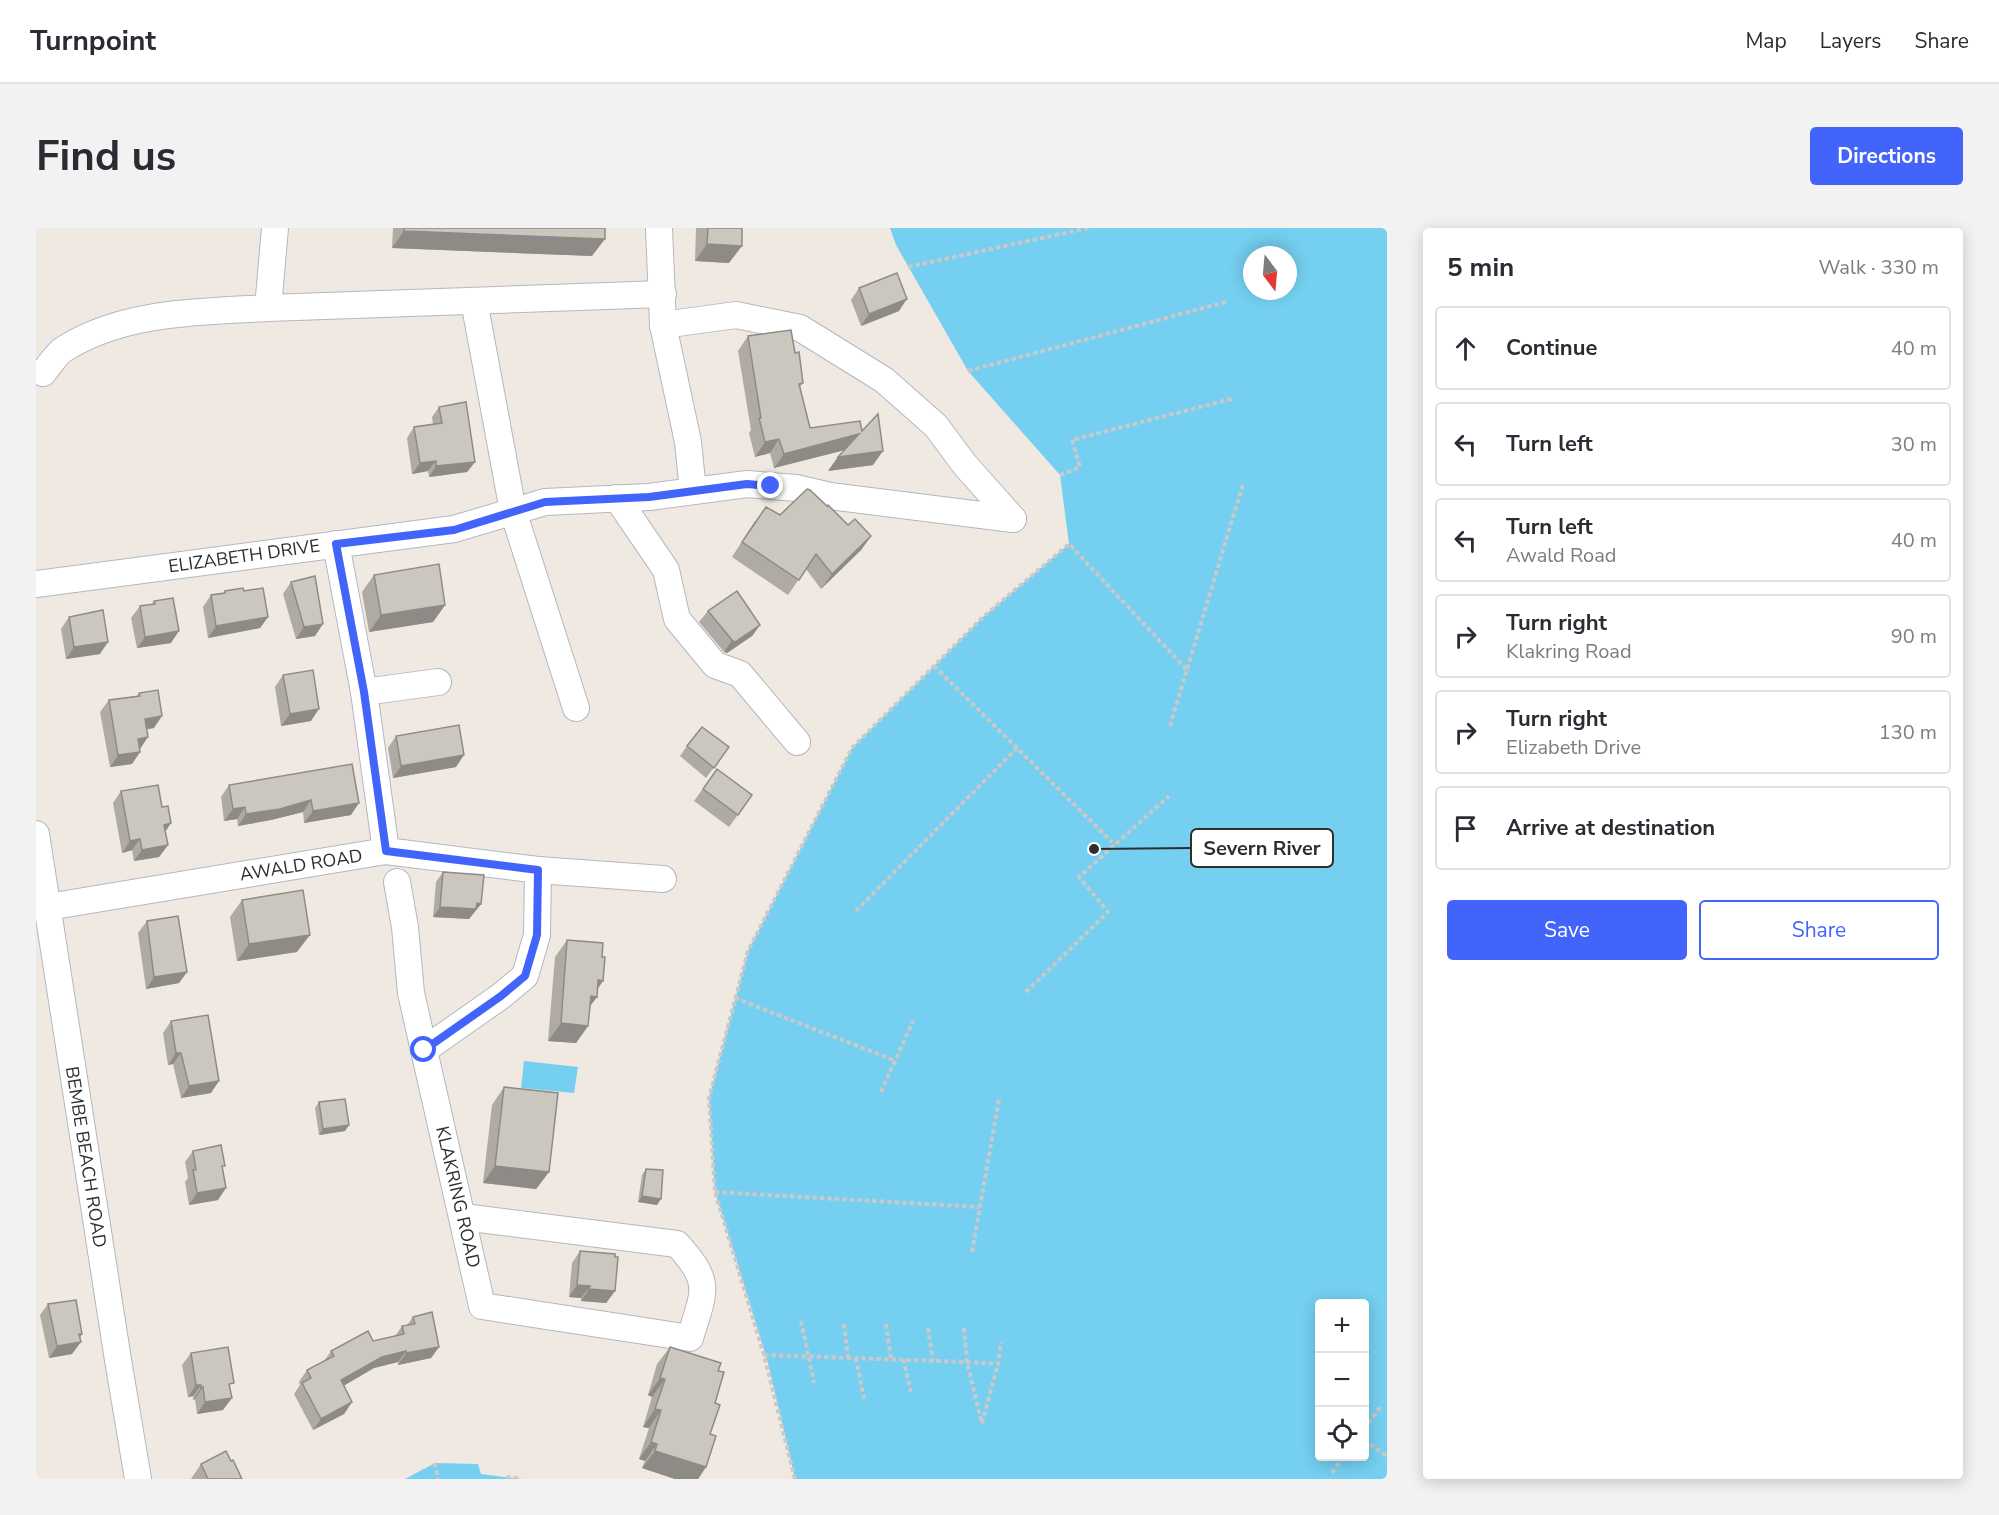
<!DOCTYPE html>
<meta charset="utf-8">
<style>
body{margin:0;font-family:"Nunito Sans",sans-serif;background:#f2f2f3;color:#2b2b33}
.controls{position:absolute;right:18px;bottom:18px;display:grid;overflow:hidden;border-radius:6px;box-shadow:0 3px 15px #0003}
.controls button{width:54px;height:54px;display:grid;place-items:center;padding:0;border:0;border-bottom:2px solid #e1e1e2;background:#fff;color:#2b2b33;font:30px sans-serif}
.compass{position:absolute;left:1207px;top:18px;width:54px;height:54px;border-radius:50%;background:#fff;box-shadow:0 3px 15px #0003;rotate:164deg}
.stop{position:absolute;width:18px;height:18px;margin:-14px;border:4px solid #4264fb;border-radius:50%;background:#fff}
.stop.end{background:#4264fb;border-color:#fff;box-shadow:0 2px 6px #0008}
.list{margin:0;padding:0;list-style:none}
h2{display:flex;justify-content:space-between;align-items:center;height:78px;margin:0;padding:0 24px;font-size:26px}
h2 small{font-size:20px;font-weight:400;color:#7c7c81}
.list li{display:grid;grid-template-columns:39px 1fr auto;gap:18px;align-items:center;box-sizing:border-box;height:84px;margin:0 12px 12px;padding:0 12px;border:2px solid #e1e1e2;border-radius:6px}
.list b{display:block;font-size:22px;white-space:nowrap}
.list p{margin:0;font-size:20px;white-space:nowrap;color:#7c7c81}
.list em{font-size:20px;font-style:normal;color:#7c7c81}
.actions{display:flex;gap:12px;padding:18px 24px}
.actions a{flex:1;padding:14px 0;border:2px solid #4264fb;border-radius:6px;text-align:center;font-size:21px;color:#4264fb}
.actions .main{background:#4264fb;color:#fff}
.icon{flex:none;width:33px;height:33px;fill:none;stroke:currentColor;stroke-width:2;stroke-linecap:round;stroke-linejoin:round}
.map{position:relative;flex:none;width:1351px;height:1251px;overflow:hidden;border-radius:6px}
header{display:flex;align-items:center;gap:36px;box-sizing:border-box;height:84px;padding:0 30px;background:#fff;border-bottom:2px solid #e1e1e2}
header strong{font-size:28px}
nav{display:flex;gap:33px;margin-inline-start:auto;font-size:21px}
.intro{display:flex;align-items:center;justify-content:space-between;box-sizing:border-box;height:144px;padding:0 36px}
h1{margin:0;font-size:42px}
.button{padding:15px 27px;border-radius:6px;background:#4264fb;color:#fff;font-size:21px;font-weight:700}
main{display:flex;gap:36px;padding:0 36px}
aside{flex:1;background:#fff;border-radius:6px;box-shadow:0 3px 15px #0003}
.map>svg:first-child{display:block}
.water{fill:#75cff0;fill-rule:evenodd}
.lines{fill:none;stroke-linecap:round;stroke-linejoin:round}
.minor-casing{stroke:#b4b7c1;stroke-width:28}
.path{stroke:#c9c9c9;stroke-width:4;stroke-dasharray:4.5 3;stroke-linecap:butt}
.minor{stroke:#fff;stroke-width:26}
.wall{fill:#afaba4}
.shaded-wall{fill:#8e8b86}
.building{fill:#cbc7bf;stroke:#8e8b86;stroke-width:1.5}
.route{stroke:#4264fb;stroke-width:8}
.labels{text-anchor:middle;stroke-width:6;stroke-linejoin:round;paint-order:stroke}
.street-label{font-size:18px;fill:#2e2e2e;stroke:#fff}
.leader{fill:none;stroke:#2e2e2e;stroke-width:2}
.callout-dot{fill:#2e2e2e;stroke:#fff;stroke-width:2}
.callout{fill:#fff;stroke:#2e2e2e;stroke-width:2}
.callout-label{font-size:20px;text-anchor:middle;font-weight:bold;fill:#2e2e2e}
</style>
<header>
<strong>Turnpoint</strong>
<nav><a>Map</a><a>Layers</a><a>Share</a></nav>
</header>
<div class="intro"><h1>Find us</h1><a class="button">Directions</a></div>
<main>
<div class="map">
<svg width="1351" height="1251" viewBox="0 0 1351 1251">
<rect width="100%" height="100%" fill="#efe9e1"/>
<g class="water">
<path d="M854 0H1351V1251H759L732 1135 679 964 673 870 712 723 816 520 947 389 1033 316 1024 247 932 143 860 17ZM1216 27H1252V63H1216ZM1284 1076H1328V1228H1284Z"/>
<polygon points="488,833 542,839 538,865 485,860"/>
<polygon points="399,1235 442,1236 445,1246 485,1251 369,1251"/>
</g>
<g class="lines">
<defs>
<g id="minor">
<polyline points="239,0 232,80 627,66"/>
<polyline points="623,0 627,97 652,214 657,263"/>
<polyline points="438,73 477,283 540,480"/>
<polyline points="627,97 700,87 764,100 848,152 900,198 929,237 977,291"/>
<path d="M7 145C13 138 20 126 28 121 88 83 164 84 232 80"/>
<polyline points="581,270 630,342 641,391 679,437 704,446 761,514"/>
<polyline points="300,316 328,464 350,623"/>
<polyline points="0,356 418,301 509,274 613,269 711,256 760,260 794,268 977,291"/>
<polyline points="328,464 402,454"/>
<polyline points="0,606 82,1132 102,1251"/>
<path d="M361 654 369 699 375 765 446 1078 654 1110C668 1063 677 1055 641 1016L427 989"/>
<polyline points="12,679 350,623 502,642 627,651"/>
<polyline points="388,822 465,768 489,748 501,707 502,642"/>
</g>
</defs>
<use href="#minor" class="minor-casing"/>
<g class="path">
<polyline points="872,39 1052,0"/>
<polyline points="932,143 1190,74"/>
<polyline points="1024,247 1044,239 1036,212 1199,170"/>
<polyline points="898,438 1076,614"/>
<polyline points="1134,498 1207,256"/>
<polyline points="820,683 981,520"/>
<polyline points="990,764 1072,684 1043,649 1133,568"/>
<polyline points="699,770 860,833"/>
<polyline points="845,864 877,793"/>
<polyline points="679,964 943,979"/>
<polyline points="936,1024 963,871"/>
<polyline points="765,1093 778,1155"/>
<polyline points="808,1096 812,1130"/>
<polyline points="850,1096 855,1131"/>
<polyline points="892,1100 897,1133"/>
<polyline points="928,1100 931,1134 946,1196"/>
<polyline points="728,1127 931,1134 962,1136 965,1114"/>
<polyline points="820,1130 828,1171"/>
<polyline points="867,1131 875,1164"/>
<polyline points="946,1195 962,1136"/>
<polyline points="1328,1201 1345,1178"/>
<polyline points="1328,1212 1351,1228"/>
<polyline points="399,1235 402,1251"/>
<polyline points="1296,1245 1308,1228"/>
<polyline points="472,1251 472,1249 485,1251"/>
<polyline points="759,1251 728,1127 679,964 673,870 712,723 816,520 947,389 1033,316 1153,444"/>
</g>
<use href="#minor" class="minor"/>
</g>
<g class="wall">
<polygon points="357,0 569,0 556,28 356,20"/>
<polygon points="657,0 706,0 693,35 659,33 660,0"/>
<polygon points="823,60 863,83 825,98 815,72"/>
<polygon points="712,108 759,125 767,155 764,159 774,200 826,203 837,237 792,243 802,229 808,222 738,240 734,225 719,229 713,205 715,202 702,123"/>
<polygon points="403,179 439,234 431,244 393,249 392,243 376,246 371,210 378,199 397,196 396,189"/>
<polygon points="791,278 812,297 835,308 825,322 785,361 770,341 752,367 696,329 719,293"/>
<polygon points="338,347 409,377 397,394 333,404 326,364"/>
<polygon points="255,354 279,408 260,411 247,366"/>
<polygon points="189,363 208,363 232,389 224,400 172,410 167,379 175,367 187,365"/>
<polygon points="118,373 135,415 101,420 95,390 104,378 116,376"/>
<polygon points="672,383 724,397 716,408 691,425 688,424 663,394"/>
<polygon points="33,389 64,426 30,431 25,401"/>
<polygon points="247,447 275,493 245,498 239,459"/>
<polygon points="103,465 118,500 111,501 104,521 104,524 96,536 74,539 64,484 73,472 101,468"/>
<polygon points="360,508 420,539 357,550 352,520"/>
<polygon points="651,518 686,529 670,550 644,528"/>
<polygon points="316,536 315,587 268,595 267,584 235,592 202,598 201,591 188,593 185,569 193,557"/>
<polygon points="681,541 716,567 693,599 658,573"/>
<polygon points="85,563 126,579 135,595 129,604 132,617 123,629 98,633 96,622 86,625 77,575"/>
<polygon points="407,644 445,676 433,691 397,689 400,654"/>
<polygon points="206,672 261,724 201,733 194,689"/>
<polygon points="111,693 151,744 143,755 110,761 102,705"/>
<polygon points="531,712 566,729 567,753 561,761 561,769 554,778 552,798 540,815 512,813 519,729"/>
<polygon points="135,793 175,865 145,870 137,836 132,837 127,805"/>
<polygon points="468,859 513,944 500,961 447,955 456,877"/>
<polygon points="283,874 309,903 283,907 279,880"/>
<polygon points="157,923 187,941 182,972 153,977 149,954 152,950 149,934"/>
<polygon points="610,941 621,977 602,974 606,947"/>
<polygon points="544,1023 579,1063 570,1075 545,1073 545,1070 533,1069 536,1035"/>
<polygon points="12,1076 44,1109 36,1126 13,1130 4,1087"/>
<polygon points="377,1089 403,1119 395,1130 362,1137 362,1134 338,1140 307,1158 316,1174 308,1186 277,1202 258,1166 264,1157 263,1154 271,1142 288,1133 295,1123 359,1108 366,1098 371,1097"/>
<polygon points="634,1119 682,1143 670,1239 662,1251 639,1251 606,1240 609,1233 603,1231 613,1200 607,1199 616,1169 612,1167 621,1136"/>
<polygon points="155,1125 194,1160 187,1182 161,1186 159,1171 157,1172 157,1168 152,1169 146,1137"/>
<polygon points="195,1233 206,1251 155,1251 165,1236"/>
</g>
<g class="shaded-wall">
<polygon points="368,3 569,11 556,28 356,20"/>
<polygon points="671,16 706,18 693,35 659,33"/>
<polygon points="871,71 863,83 825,98 833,86"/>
<polygon points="823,206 813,221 738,240 748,226"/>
<polygon points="743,211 734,225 719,229 729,214"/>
<polygon points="847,223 837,237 792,243 802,229"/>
<polygon points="400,233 392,243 376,246 384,235"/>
<polygon points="439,234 431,244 393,249 400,238"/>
<polygon points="835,308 825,322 785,361 796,346"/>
<polygon points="409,377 397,394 333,404 345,387"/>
<polygon points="232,389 224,400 172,410 180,398"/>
<polygon points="287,396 279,408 260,411 268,399"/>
<polygon points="724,397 716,408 691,425 688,424 696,412"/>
<polygon points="143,403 135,415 101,420 109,409"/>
<polygon points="72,414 64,426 30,431 38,419"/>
<polygon points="283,481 275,493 245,498 254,486"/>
<polygon points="126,488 118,500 101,503 109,491"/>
<polygon points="112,509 104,521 102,511"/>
<polygon points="104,524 96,536 74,539 82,527"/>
<polygon points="428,527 420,539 357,550 365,538"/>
<polygon points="275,572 267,584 235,592 202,598 210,586"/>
<polygon points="323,575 315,587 268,595 277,583"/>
<polygon points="209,579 201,591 188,593 197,581"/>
<polygon points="135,595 127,607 128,597"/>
<polygon points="104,611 96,622 86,625 94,613"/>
<polygon points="132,617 123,629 98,633 106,622"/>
<polygon points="441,675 445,676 433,691 397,689 404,679"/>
<polygon points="274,707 261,724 201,733 213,716"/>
<polygon points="151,744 143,755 110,761 118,749"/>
<polygon points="562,752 567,753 556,769 561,769 548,786"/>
<polygon points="525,795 552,798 540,815 512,813"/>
<polygon points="140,825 145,825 137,836 132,837"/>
<polygon points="183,853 175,865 145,870 153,858"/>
<polygon points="313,897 309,903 283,907 287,901"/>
<polygon points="459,938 513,944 500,961 447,955"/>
<polygon points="190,960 182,972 153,977 161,965"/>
<polygon points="606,968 625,971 621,977 602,974"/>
<polygon points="541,1057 554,1058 545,1070 533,1069"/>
<polygon points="553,1061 579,1063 570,1075 545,1073"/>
<polygon points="43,1106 46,1106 40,1115 45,1114 36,1126 13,1130 21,1118"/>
<polygon points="403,1119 395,1130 362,1137 370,1125"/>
<polygon points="370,1123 362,1134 338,1140 297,1164 305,1152 346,1129"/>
<polygon points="624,1150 629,1151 616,1169 612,1167"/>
<polygon points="160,1157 165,1157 157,1168 152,1169"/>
<polygon points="167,1159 159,1171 157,1172 165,1160"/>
<polygon points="196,1170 187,1182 161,1186 169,1174"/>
<polygon points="316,1174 308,1186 277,1202 285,1191"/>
<polygon points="619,1181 625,1182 613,1200 607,1199"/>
<polygon points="615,1214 621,1216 609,1233 603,1231"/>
<polygon points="619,1223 670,1239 662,1251 639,1251 606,1240"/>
</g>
<g class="building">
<polygon points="368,0 569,0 569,11 368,3"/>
<polygon points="672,0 706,0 706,18 671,16"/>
<polygon points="861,45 871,71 833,86 823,60"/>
<polygon points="755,102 759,125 763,124 767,155 763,156 774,200 824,193 826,203 842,186 847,223 802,229 823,206 748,226 743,211 729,214 723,190 725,190 712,108"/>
<polygon points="430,174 439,234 400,238 400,233 384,235 378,199 406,195 403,179"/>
<polygon points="771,261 774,262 791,278 792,277 812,297 819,291 835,308 796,346 780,326 763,352 706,314 730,279 744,287"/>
<polygon points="403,336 409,377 345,387 338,347"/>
<polygon points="279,348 287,396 268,399 255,354"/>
<polygon points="207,360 208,363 227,360 232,389 180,398 175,367 189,365 189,363"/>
<polygon points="701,363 724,397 699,414 696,412 672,383"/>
<polygon points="137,370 143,403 109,409 104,378 119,376 118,373"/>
<polygon points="67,382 72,414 38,419 33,389"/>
<polygon points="277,442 283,481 254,486 247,447"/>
<polygon points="122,462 126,488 109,491 112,509 102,511 104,524 82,527 73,472 104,468 103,465"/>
<polygon points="423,497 428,527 365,538 360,508"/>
<polygon points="666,499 693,519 678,540 651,518"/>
<polygon points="316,536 323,575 277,583 275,572 244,581 210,586 209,579 197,581 193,557"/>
<polygon points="681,541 716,567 702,587 667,561"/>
<polygon points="122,557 126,579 132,578 135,595 128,597 132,617 106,622 104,611 94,613 85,563"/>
<polygon points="407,644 448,647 445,676 441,675 440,681 404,679"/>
<polygon points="267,662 274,707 213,716 206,672"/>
<polygon points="142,688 151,744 118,749 111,693"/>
<polygon points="531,712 567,715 566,729 569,729 567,753 562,752 561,769 555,768 552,798 525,795"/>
<polygon points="172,787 183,853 153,858 145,825 140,825 135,793"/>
<polygon points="468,859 522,865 513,944 459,938"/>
<polygon points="309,871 313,897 287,901 283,874"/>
<polygon points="185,917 189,938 186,938 190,960 161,965 157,942 160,942 157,923"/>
<polygon points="610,941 627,942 625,971 606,968"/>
<polygon points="544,1023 579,1026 579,1029 582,1029 579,1063 553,1061 554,1058 541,1057"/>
<polygon points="40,1072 46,1106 43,1106 45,1114 21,1118 12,1076"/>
<polygon points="396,1084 403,1119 370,1125 370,1123 346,1129 305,1152 316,1174 285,1191 266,1155 275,1150 271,1142 298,1128 295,1123 332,1103 337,1113 368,1106 366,1098 379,1096 377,1089"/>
<polygon points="192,1119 198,1155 193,1156 196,1170 169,1174 167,1159 165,1160 165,1157 160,1157 155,1125"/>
<polygon points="634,1119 685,1135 682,1143 688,1144 679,1175 684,1177 674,1206 680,1208 670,1239 619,1223 621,1216 615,1214 625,1182 619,1181 629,1151 624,1150"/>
<polygon points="190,1223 195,1233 197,1232 206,1251 172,1251 165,1236"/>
</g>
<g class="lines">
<polyline class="route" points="388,822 465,768 489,748 501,707 502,642 350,623 328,464 300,316 418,302 509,274 613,269 711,256 735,258"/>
</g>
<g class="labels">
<g class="street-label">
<text transform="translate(208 328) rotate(-8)" y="6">ELIZABETH DRIVE</text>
<text transform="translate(265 637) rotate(-9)" y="6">AWALD ROAD</text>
<text transform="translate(50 929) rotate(81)" y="6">BEMBE BEACH ROAD</text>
<text transform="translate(422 969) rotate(77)" y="6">KLAKRING ROAD</text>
</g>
</g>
<path class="leader" d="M1058 621L1155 620"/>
<circle class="callout-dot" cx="1058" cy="621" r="6"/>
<rect class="callout" x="1155" y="601" width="142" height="38" rx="6"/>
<g class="callout-label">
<text x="1226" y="627">Severn River</text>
</g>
</svg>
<div class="controls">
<button>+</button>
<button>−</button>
<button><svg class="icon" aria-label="locate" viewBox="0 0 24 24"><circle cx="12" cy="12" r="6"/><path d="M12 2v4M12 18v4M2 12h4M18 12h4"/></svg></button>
</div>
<svg class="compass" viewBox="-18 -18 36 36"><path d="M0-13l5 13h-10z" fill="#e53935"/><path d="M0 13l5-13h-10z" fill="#7c7c81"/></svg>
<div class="stop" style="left:388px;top:822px"></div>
<div class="stop end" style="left:735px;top:258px"></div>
</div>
<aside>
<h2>5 min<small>Walk · 330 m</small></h2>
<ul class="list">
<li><svg class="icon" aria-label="ahead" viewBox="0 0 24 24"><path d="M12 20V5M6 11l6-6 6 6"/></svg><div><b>Continue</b></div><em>40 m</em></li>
<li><svg class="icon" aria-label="left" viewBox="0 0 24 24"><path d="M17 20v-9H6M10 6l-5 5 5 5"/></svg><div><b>Turn left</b></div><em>30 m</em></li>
<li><svg class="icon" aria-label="left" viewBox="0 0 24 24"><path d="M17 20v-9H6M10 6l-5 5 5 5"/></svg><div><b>Turn left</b><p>Awald Road</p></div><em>40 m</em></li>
<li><svg class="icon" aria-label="right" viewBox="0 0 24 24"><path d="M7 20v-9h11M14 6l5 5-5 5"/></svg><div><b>Turn right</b><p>Klakring Road</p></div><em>90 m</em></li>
<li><svg class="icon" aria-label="right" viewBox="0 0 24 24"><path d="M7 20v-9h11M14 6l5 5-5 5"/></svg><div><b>Turn right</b><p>Elizabeth Drive</p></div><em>130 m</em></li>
<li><svg class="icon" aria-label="arrive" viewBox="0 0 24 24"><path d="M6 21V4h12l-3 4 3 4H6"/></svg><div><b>Arrive at destination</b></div></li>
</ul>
<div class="actions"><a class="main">Save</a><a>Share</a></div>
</aside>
</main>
